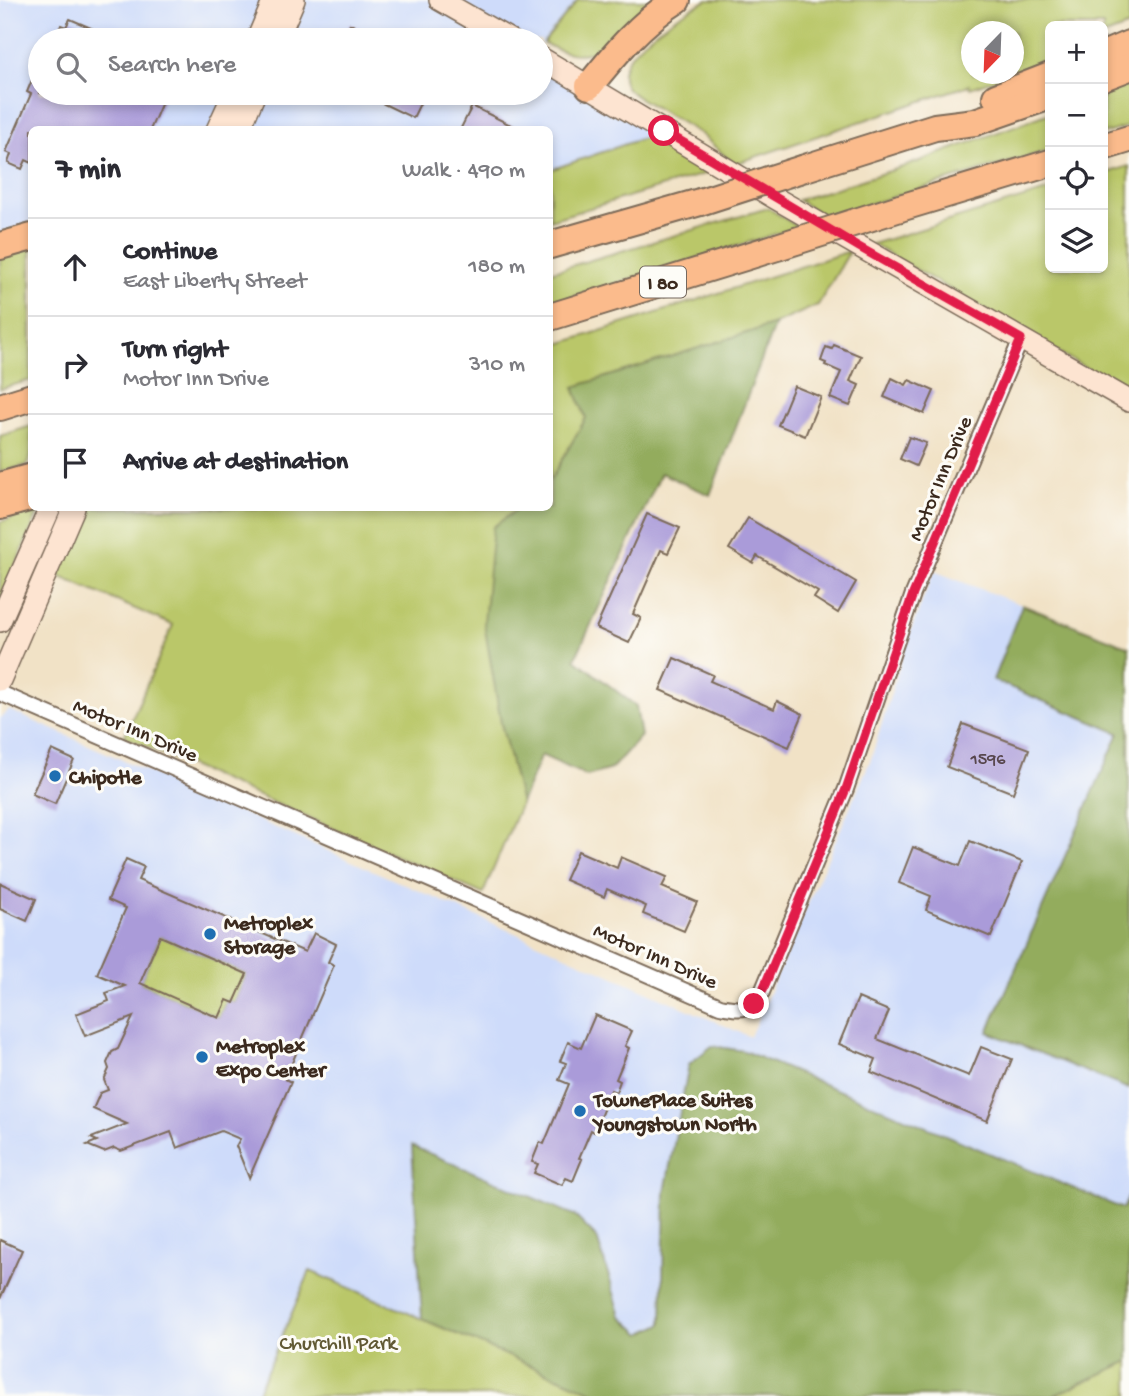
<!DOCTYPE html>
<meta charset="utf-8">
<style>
body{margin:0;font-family:"Gochi Hand",sans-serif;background:#f2f2f3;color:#2b2b33}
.controls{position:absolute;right:21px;top:21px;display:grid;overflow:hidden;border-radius:10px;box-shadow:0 4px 10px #0003}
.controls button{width:63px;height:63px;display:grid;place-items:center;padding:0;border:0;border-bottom:2px solid #e1e1e2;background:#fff;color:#2b2b33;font:35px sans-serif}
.compass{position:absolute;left:961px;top:21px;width:63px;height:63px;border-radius:50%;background:#fff;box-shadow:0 4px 10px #0003;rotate:203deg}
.stop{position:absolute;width:21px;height:21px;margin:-16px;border:5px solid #e11d48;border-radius:50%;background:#fff}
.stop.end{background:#e11d48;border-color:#fff;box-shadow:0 2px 7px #0008}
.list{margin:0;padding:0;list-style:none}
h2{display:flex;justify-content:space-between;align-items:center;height:91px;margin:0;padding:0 28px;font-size:30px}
h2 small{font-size:23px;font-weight:400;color:#7c7c81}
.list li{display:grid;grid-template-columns:46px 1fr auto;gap:21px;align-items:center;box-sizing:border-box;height:98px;padding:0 28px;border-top:2px solid #e1e1e2}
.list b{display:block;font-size:26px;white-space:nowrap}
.list p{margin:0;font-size:23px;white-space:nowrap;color:#7c7c81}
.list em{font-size:23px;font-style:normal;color:#7c7c81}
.icon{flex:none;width:38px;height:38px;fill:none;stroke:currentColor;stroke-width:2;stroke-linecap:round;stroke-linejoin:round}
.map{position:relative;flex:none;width:1129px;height:1396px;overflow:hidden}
.search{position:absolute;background:#fff;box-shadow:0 4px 10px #0003;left:28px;top:28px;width:525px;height:77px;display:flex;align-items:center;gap:18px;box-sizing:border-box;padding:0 24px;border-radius:38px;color:#7c7c81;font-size:26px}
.panel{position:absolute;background:#fff;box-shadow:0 4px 10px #0003;left:28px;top:126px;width:525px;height:385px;border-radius:10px}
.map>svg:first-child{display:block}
.built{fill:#cedbfa}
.green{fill:#bac769;stroke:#7a7844;stroke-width:2}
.forest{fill:#93ac5d;stroke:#676b3e;stroke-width:2}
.building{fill:#aa9bd9;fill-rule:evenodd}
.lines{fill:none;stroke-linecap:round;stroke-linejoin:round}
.street-casing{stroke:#7b6a59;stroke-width:18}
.secondary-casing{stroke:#7b6a59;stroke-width:24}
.highway-casing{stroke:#7b6a59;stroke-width:30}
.street{stroke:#fff;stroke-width:14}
.secondary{stroke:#fde4d1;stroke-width:21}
.highway{stroke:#fbbb8c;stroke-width:26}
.highway-bridge-casing{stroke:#7b6a59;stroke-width:30;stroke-linecap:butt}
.highway-bridge{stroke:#fbbb8c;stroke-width:26}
.route{stroke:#e11d48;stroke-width:9}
.poi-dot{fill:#1f6fb2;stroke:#fdfcf7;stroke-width:2.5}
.labels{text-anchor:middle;stroke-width:6;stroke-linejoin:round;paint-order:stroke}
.number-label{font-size:18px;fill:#57464d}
.shield{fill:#fdfcf7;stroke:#75695f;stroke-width:2}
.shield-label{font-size:19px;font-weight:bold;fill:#3b2a1e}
.street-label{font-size:21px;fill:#3b2a1e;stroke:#fdfcf7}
.poi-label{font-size:21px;font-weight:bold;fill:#3b2a1e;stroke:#fdfcf7;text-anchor:start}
.park-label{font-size:21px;fill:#615934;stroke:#fdfcf7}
</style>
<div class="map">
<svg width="1129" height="1396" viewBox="0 0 1129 1396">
<rect width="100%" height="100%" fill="#fdfcf7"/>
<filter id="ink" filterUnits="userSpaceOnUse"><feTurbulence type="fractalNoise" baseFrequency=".0143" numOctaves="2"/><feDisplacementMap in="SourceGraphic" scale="14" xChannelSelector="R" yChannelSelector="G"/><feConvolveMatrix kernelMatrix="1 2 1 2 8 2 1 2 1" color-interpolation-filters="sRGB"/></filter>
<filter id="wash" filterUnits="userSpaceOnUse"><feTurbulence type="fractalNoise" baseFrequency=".00686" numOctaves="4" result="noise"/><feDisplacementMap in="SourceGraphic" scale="28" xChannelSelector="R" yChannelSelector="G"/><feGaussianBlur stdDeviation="1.57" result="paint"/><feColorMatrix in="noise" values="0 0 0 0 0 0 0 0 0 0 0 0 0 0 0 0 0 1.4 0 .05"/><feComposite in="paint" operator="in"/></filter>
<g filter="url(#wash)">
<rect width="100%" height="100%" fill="#f1e2c6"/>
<g class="built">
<polygon points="0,0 578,0 541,46 541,40 40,40 40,93 541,93 541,58 664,131 550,169 550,130 32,130 31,237 0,246"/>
<polygon points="934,571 1022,605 993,680 1119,733 989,1032 1129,1089 1129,1196 1124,1209 744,1051 662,1291 662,1324 641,1334 621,1316 599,1245 412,1146 422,1319 310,1271 256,1396 0,1396 0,718 9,710 750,1037 871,759 908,638"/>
</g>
<g class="green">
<path d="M578 0H652L599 49C579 59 562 52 543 43Z"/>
<path d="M708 0H1129V26L1103 36V26H1050V58L1014 73V32H972V74H1011L970 88 969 85 734 164 701 134 636 96C632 93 627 90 625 85 609 53 686 10 708 0Z"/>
<polygon points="1129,83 1129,126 1103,134 1103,93"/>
<polygon points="1050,113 1050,150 826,217 798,200 909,165"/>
<polygon points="649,136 711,172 550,220 550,170"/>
<polygon points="1129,166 1129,393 872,244 1050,190 1050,268 1103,268 1103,174"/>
<polygon points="768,208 798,227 550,304 550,272"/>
<polygon points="31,246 31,380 0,389 0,257"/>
<polygon points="850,251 818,305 775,324 574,388 586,418 550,481 550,347"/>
<polygon points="31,426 31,456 27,465 0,472 0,436"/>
<polygon points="86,508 519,508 493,527 501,723 521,803 483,894 124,737 173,625 56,575"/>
<polygon points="40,509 0,601 0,522"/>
<polygon points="152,932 247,974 234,1003 227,1000 219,1018 140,983 158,941"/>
<polygon points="310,1271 602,1396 256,1396"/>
<polygon points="1129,1361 1129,1396 1053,1396"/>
</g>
<g class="forest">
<polygon points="775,324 710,495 661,473 575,659 636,706 641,736 611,769 587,776 541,755 521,803 501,723 484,623 493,527 519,508 550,508 550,481 586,418 574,387"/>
<polygon points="1022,605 1129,647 1129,1089 988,1032 1119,733 993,680"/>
<polygon points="712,1046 744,1051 1123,1209 1129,1196 1129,1361 1053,1396 602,1396 422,1319 412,1146 574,1215 597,1238 621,1316 641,1334 662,1324 665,1192 689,1064"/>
</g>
<g id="blocks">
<g class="building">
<polygon points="70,19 119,40 55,40 61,25 66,27"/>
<polygon points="350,24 386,40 342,40"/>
<polygon points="40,61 40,93 166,93 150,130 32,130 32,163 26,160 22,169 8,163 11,154 6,152 31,94 27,92"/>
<polygon points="361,93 425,93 413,118"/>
<polygon points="472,106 521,130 460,130"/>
<polygon points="834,345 861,356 850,381 859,385 850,406 830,398 841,372 825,365 826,363 821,361 826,347 832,349"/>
<polygon points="892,378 906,385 909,380 934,391 924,414 884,397"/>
<polygon points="794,386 821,397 805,436 778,425"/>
<polygon points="909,437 926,443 916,466 900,459"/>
<polygon points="647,514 680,528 668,553 661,550 633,614 641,618 629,643 596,628"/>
<polygon points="748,518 856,582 838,613 814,598 818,592 757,556 753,563 729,549"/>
<polygon points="674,658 713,675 710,681 774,709 777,701 803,714 789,747 660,690"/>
<polygon points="963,724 1029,749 1013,793 947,767"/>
<polygon points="52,750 74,760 55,804 32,794"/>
<polygon points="970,841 1022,862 991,937 926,910 931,896 899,883 913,847 960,866"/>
<polygon points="578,851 617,868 621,857 667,877 662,887 697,902 684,931 643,914 646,906 607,889 604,897 565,880"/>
<path d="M126 859 144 867 138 880 305 952 314 933 336 944 328 962 334 965 285 1079 291 1082 249 1178 236 1146 240 1139 221 1131 177 1148 171 1132 121 1151 114 1148 104 1152 87 1145 97 1141 91 1138 127 1124 93 1109 100 1093 108 1090 104 1080 109 1069 107 1063 112 1052 118 1049 133 1017 85 1036 76 1014 109 1001 106 993 125 986 97 974 126 908 108 900ZM160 936 247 974 234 1003 227 1000 219 1018 140 983Z"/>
<polygon points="0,883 36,899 27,921 0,909"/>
<polygon points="858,998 889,1011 877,1039 969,1076 981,1047 1012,1059 987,1121 871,1072 876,1059 839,1044"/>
<polygon points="595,1015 632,1031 625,1046 629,1048 616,1079 620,1081 616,1092 611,1090 594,1132 591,1130 579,1158 582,1159 573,1181 566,1178 562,1185 534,1173 538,1164 532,1162 540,1142 544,1144 569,1084 559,1080 566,1063 560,1061 568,1042 581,1048"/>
<polygon points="0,1240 22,1250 0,1299"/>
</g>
</g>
</g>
<g filter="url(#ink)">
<use href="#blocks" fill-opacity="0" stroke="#7b6a59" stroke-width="2"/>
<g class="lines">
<defs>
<path id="street" d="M0 693 720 1006C743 1010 748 1012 762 992L846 789 913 594 1021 339"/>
<g id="secondary">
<polyline points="440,0 510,40"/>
<polyline points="257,40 274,0"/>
<polyline points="277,40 294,0"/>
<polyline points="541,58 775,198 1129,401"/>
<polyline points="217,130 234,93"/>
<polyline points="239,130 255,93"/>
<polyline points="0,621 50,508"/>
<polyline points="0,680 74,508"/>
</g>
<g id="highway">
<polyline points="1103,55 1129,44"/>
<polyline points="1103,77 1129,67"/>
<path d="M589 86C615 54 641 22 677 0"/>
<polyline points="996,97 1050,76"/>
<polyline points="1103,147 1129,139"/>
<polyline points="805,168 935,127 975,122 1050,96"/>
<polyline points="900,208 1050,163"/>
<polyline points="550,245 700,202"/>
<polyline points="0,246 32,237"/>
<polyline points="550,317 777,247"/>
<polyline points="0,407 32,397"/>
<polyline points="0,486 32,477"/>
<polyline points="0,506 32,497"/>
</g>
</defs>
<use href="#street" class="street-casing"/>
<use href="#secondary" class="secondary-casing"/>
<use href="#highway" class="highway-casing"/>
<use href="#street" class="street"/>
<use href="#secondary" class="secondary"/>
<use href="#highway" class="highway"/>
<defs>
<g id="highway-bridge">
<polyline points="700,202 805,168"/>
<polyline points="777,247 900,208"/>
</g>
</defs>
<use href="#highway-bridge" class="highway-bridge-casing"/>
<use href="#highway-bridge" class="highway-bridge"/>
</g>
</g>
<g class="lines" filter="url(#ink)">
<polyline class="route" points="664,131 859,247 1021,339 913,594 846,789 762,992 754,1004"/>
</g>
<g class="poi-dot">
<circle cx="55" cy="776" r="7"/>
<circle cx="210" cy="934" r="7"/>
<circle cx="202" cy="1057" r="7"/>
<circle cx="580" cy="1111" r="7"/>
</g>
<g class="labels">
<g class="number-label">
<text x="988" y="764">1596</text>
</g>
<rect class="shield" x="640" y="266.5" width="46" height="31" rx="5"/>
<g class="shield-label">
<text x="663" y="289">I 80</text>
</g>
<g class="street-label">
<text transform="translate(939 478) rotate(-67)" y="7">Motor Inn Drive</text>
<text transform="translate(136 729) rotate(23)" y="7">Motor Inn Drive</text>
<text transform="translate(656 955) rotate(24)" y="7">Motor Inn Drive</text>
</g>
<g class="poi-label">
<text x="69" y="783">Chipotle</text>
<text x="224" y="929">Metroplex<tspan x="224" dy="24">Storage</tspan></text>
<text x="216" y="1052">Metroplex<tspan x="216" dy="24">Expo Center</tspan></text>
<text x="594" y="1106">TownePlace Suites<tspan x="594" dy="24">Youngstown North</tspan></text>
</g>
<g class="park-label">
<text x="338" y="1349">Churchill Park</text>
</g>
</g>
</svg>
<div class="controls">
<button>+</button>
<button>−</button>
<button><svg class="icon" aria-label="locate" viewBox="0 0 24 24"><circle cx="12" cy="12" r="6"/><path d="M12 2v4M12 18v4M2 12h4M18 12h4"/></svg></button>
<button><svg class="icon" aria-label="layers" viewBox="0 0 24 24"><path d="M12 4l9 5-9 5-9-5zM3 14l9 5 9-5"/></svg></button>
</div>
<svg class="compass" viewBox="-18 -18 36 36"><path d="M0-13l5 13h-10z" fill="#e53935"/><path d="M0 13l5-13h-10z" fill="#7c7c81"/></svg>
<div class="stop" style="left:664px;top:131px"></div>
<div class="stop end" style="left:754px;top:1004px"></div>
<div class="search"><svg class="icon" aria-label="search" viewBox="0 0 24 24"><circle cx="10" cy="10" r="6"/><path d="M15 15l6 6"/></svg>Search here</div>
<section class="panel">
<h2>7 min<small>Walk · 490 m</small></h2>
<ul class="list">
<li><svg class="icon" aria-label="ahead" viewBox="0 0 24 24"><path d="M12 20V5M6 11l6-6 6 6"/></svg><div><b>Continue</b><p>East Liberty Street</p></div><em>180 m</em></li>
<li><svg class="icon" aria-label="right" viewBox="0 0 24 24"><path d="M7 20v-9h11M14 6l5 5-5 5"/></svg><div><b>Turn right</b><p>Motor Inn Drive</p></div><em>310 m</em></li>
<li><svg class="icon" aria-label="arrive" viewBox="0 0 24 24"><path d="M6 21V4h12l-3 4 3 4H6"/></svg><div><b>Arrive at destination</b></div></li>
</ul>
</section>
</div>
